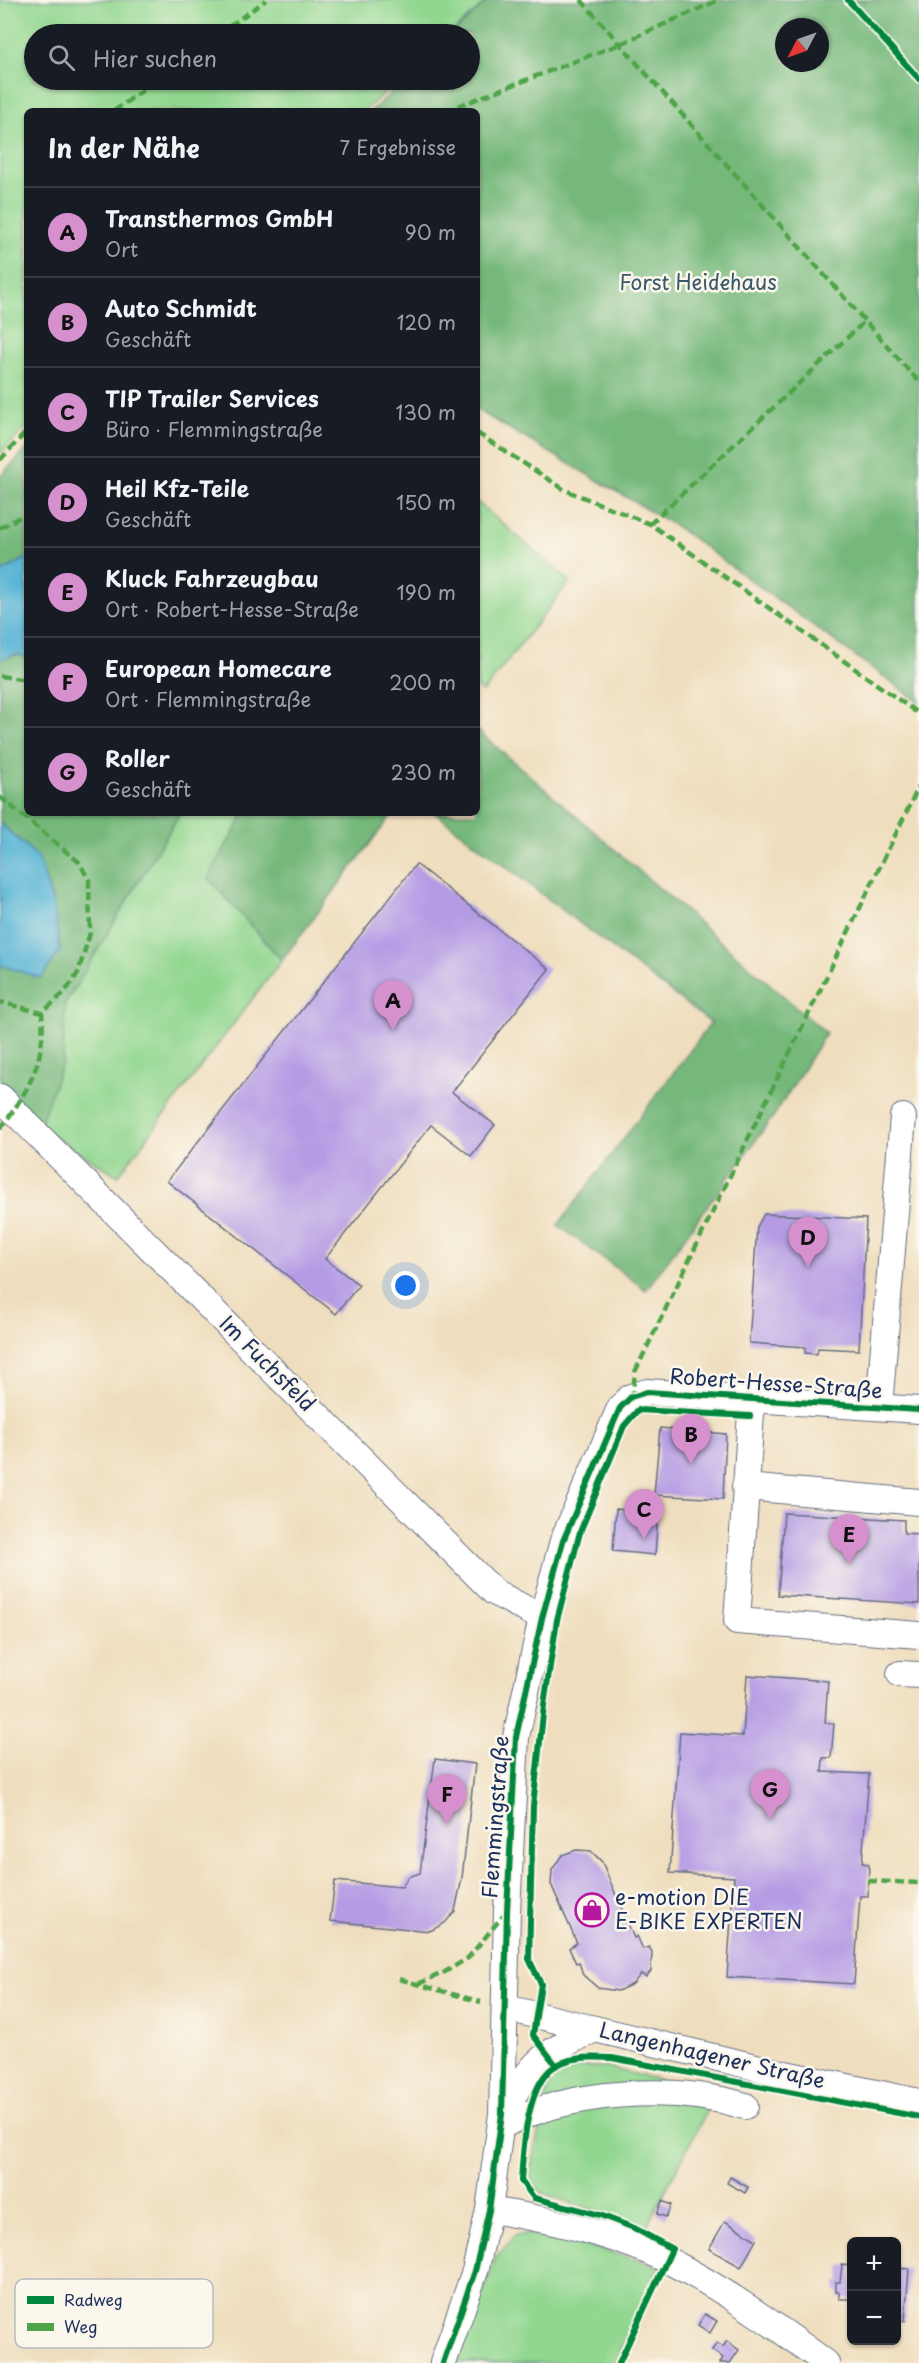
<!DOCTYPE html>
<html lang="de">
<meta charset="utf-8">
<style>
body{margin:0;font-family:"Playpen Sans",sans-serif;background:#242831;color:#f1f3f6}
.controls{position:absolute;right:18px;bottom:18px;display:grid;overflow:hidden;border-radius:9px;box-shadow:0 2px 4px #0004}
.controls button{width:54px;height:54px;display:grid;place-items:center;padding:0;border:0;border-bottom:2px solid #363941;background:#171b24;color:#f1f3f6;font:30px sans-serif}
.compass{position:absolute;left:775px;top:18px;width:54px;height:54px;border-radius:50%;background:#171b24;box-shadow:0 2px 4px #0004;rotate:229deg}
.you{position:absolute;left:406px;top:1286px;width:21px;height:21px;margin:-15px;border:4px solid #fff;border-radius:50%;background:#1a73e8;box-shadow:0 0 0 9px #1a73e833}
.badge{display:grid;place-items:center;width:39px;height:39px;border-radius:50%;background:#d690ce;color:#111;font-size:20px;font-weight:700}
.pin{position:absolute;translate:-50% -50px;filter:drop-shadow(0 2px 3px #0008)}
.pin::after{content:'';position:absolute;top:32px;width:21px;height:18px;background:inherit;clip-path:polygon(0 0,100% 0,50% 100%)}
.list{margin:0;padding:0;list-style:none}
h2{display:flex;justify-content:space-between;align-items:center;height:78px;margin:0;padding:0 24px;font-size:26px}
h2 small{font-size:20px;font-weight:400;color:#9ea1a6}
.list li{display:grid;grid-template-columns:39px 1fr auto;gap:18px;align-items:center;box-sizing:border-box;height:90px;padding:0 24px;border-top:2px solid #363941}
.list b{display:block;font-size:22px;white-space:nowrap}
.list p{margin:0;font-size:20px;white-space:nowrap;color:#9ea1a6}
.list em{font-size:20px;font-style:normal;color:#9ea1a6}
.icon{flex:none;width:33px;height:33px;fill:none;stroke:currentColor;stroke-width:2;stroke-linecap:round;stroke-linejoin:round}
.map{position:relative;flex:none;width:919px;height:2363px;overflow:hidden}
.search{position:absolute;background:#171b24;box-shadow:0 2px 4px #0004;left:24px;top:24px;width:456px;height:66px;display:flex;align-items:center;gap:15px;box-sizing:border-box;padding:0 21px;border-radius:33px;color:#9ea1a6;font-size:22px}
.panel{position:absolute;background:#171b24;box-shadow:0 2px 4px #0004;left:24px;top:108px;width:456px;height:708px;border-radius:9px}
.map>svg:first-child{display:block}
.green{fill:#92d790;stroke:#568377;stroke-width:1.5}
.forest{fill:#75b87a;stroke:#48746c;stroke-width:1.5;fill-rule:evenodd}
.water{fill:#58b5d6;stroke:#3a729a;stroke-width:1.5}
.building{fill:#b49be4}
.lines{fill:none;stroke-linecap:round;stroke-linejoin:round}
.minor-casing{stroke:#656c80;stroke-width:28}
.minor{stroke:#fff;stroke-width:26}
.quiet{stroke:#4fa44a;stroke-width:4.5;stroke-dasharray:9 4.5;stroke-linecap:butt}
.cycleway-casing{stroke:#fbf7ec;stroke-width:10}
.cycleway{stroke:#00873e;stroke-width:6}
.labels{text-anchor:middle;stroke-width:5;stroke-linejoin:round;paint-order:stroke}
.park-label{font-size:21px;fill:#39596a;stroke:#fbf7ec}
.street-label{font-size:21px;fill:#1b2f5e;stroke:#fbf7ec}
.poi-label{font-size:21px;fill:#1b2f5e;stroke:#fbf7ec;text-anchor:start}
.key{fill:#fbf7ec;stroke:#b8bbc1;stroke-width:1.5}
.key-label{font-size:16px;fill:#1b2f5e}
</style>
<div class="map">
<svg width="919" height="2363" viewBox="0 0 919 2363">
<rect width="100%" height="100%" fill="#fbf7ec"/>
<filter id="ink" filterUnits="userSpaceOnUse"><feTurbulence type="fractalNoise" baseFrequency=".0167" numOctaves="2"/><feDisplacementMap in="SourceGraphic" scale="12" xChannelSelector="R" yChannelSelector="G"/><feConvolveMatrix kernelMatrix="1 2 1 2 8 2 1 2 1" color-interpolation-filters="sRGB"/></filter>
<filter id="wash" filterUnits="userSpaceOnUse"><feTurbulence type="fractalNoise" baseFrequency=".008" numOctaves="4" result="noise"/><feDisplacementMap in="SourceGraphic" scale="24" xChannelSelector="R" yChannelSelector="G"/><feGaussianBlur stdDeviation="1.35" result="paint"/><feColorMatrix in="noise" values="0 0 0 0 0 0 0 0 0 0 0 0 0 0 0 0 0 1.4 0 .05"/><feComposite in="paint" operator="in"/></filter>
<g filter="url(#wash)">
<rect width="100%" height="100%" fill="#efdebe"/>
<g class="green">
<polygon points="0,0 488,0 450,34 34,34 34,80 399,80 364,111 27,111 27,427 0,454"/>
<polygon points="477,502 570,581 483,692 477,688"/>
<polygon points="180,813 245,813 208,878 282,960 118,1176 39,1127 65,1004"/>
<polygon points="578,2067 604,2067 716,2093 646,2228 539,2192 529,2175 550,2080"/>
<polygon points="540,2233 659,2266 614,2363 457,2363 495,2259 515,2235"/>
</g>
<g class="forest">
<path d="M489 0H919V702L674 525 477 410V111H371L405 80H470V34H452ZM784 27H820V63H784Z"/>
<polygon points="27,449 27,558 0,573 0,476"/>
<polygon points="19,654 27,659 27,813 180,813 65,1004 63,1061 39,1127 0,1088 0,965 41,978 60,951 54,907 38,857 0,823 0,659"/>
<polygon points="477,730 826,1033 775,1114 646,1290 558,1225 711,1023 435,813 477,813"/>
<polygon points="245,813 393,813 282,960 208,878"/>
</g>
<g class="water">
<polygon points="27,558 27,659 19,654 0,659 0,573"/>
<polygon points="0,823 38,857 54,907 60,951 41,978 0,965"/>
</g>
<g id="blocks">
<g class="building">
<polygon points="416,864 549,969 452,1092 495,1125 471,1156 431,1125 325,1259 359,1285 336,1314 167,1181"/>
<polygon points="764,1214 866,1219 859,1350 818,1348 817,1354 805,1353 805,1347 749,1343 757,1227"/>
<polygon points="660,1428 726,1434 723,1499 654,1495"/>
<polygon points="616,1509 658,1513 655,1555 613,1551"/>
<polygon points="784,1513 904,1520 904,1533 919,1534 919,1604 778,1595"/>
<polygon points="747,1675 828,1681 825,1723 834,1724 831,1758 823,1758 822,1772 869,1774 862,1863 869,1864 868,1896 860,1896 854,1984 727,1977 734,1877 670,1873 680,1732 743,1736"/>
<polygon points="435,1759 475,1764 462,1878 455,1911 445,1923 430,1931 330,1921 335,1881 402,1887 408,1877 420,1873"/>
<polygon points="576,1850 591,1851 602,1862 634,1938 637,1936 643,1949 649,1947 652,1952 651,1971 646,1977 641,1974 633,1984 618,1991 598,1988 583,1975 579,1962 576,1963 569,1948 577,1943 551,1884 552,1870 562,1855"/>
<polygon points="730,2177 748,2187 745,2193 727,2183"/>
<polygon points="662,2201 671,2205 666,2217 657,2214"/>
<polygon points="725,2221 756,2240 741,2267 709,2249"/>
<polygon points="842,2265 852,2266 852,2299 839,2299 839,2292 836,2292 836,2282 840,2282"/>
<polygon points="896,2268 909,2269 905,2321 896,2320"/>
<polygon points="705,2314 717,2321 710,2333 698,2325"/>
<polygon points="727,2341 739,2350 730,2363 720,2363 723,2358 712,2350 717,2343 723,2347"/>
</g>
</g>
</g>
<g filter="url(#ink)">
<use href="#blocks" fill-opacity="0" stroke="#656c80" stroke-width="1.5"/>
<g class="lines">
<defs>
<g id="minor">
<polyline points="0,1097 494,1592 542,1618"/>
<polyline points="752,1398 737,1621 919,1635"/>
<polyline points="879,1407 903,1117"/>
<polyline points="745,1487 919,1502"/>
<polyline points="900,1674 919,1675"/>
<polyline points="506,2008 785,2074 919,2102"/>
<path d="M504 2111C535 2058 541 2055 595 2029"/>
<path d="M501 2126C569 2091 671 2084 745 2106"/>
<path d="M489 2210C549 2219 614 2233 669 2261 724 2289 776 2326 826 2363"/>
<polyline points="443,2363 475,2271 489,2210 502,2114 507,1911 516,1737 542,1618 563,1541 620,1408 631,1397 647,1392 919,1410"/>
</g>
</defs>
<use href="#minor" class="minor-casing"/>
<use href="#minor" class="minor"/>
<g class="quiet">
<polyline points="581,0 919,382"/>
<polyline points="219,34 266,0"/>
<polyline points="114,111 157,80"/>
<polyline points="445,111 620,44 719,0"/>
<polyline points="477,433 565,490 650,524 919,714"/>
<polyline points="0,460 27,431"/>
<polyline points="650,524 865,321"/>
<polyline points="0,528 27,513"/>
<polyline points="0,676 27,680"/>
<polyline points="0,797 79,862 89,880 90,933 78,973 65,992 42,1013 0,1002"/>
<path d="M0 1129C28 1092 46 1061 42 1013"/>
<polyline points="632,1399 635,1372 919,786"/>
<polyline points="868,1881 919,1883"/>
<polyline points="399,1979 481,2002"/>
<polyline points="418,1984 445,1972 468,1958 507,1911"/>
</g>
<defs>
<g id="cycleway">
<polyline points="848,0 919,79"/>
<polyline points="556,2065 533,2035 541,1984 529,1959 533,1806 544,1705 557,1620 580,1532 624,1426 638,1410 750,1416"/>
<polyline points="443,2363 475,2271 489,2210 502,2114 507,1911 516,1737 542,1618 563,1541 620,1408 631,1397 647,1392 919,1410"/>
<path d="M619 2363 672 2249 634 2228 600 2215 534 2198 521 2181C523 2151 526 2081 557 2065 574 2056 594 2057 612 2058L919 2117"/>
</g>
</defs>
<use href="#cycleway" class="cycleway-casing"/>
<use href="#cycleway" class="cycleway"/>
</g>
</g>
<defs>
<symbol id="shop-ring" viewBox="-11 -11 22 22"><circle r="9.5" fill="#fbf7ec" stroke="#b5179e" stroke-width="1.5"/><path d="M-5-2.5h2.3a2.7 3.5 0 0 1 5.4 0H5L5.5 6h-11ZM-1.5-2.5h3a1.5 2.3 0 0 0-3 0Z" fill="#b5179e"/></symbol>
</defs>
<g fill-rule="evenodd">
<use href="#shop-ring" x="573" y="1891" width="38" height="38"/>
</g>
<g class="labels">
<g class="park-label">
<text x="698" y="290">Forst Heidehaus</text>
</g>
<g class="street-label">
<text transform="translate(267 1364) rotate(45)" y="7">Im Fuchsfeld</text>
<text transform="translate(776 1384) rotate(4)" y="7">Robert-Hesse-Straße</text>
<text transform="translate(496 1817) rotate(-86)" y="7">Flemmingstraße</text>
<text transform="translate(712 2056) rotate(13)" y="7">Langenhagener Straße</text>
</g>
<g class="poi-label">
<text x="615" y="1905">e-motion DIE<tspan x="615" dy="24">E-BIKE EXPERTEN</tspan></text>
</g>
</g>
<rect x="15" y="2279" width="198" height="69" rx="9" class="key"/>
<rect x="27" y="2296" width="27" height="8" fill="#00873e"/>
<rect x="27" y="2323" width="27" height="8" fill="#4fa44a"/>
<g class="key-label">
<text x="64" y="2306">Radweg</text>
<text x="64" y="2333">Weg</text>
</g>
</svg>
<div class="controls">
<button>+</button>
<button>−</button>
</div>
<svg class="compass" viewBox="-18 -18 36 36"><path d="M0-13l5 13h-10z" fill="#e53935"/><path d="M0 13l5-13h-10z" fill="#9ea1a6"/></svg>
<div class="you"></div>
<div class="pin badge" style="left:393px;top:1030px">A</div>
<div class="pin badge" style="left:691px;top:1464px">B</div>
<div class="pin badge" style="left:644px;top:1539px">C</div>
<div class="pin badge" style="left:808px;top:1267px">D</div>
<div class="pin badge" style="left:849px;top:1564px">E</div>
<div class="pin badge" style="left:447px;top:1824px">F</div>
<div class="pin badge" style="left:770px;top:1819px">G</div>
<div class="search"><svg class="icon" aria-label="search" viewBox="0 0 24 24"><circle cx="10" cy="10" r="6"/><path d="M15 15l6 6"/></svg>Hier suchen</div>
<section class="panel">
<h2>In der Nähe<small>7 Ergebnisse</small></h2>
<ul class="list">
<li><span class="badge">A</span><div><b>Transthermos GmbH</b><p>Ort</p></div><em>90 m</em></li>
<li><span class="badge">B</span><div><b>Auto Schmidt</b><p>Geschäft</p></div><em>120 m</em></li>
<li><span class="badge">C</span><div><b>TIP Trailer Services</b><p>Büro · Flemmingstraße</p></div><em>130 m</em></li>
<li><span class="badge">D</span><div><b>Heil Kfz-Teile</b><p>Geschäft</p></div><em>150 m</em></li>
<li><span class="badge">E</span><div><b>Kluck Fahrzeugbau</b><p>Ort · Robert-Hesse-Straße</p></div><em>190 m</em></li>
<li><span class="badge">F</span><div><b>European Homecare</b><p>Ort · Flemmingstraße</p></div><em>200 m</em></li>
<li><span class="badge">G</span><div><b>Roller</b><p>Geschäft</p></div><em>230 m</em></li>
</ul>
</section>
</div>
